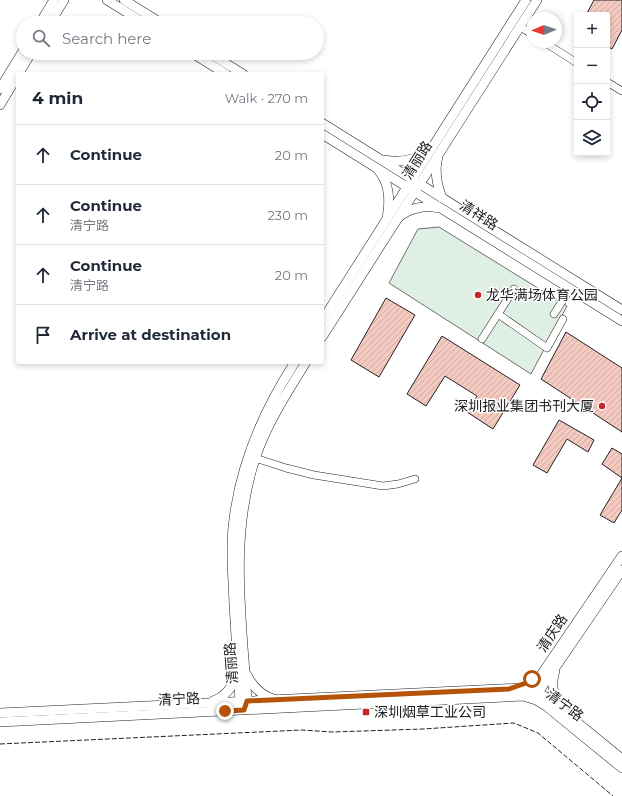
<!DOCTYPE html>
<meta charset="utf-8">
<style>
body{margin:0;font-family:Montserrat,"Noto Sans SC",sans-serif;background:#f2f2f3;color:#1f2937}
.controls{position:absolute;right:12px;top:12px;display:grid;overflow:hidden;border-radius:4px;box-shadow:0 2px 6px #0003}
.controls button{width:36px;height:36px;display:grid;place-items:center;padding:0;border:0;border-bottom:1px solid #e0e1e3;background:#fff;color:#1f2937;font:20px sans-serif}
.compass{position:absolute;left:526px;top:12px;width:36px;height:36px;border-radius:50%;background:#fff;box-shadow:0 2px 6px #0003;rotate:268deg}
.stop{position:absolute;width:12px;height:12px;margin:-9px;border:3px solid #b45309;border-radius:50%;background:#fff}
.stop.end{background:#b45309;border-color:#fff;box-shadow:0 1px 4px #0008}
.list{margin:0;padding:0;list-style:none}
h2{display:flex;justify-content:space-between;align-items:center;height:52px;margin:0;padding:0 16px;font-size:17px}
h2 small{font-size:13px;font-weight:400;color:#747a83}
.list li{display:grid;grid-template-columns:26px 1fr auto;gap:12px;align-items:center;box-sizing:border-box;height:60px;padding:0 16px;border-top:1px solid #e0e1e3}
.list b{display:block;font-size:15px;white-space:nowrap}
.list p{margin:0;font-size:13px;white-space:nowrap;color:#747a83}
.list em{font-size:13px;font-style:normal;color:#747a83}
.icon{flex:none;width:22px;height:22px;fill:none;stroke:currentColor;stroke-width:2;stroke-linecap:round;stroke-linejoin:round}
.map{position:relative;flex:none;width:622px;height:796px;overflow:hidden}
.search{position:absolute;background:#fff;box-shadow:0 2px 6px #0003;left:16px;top:16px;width:308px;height:44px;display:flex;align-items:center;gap:10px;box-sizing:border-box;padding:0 14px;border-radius:22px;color:#747a83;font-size:15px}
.panel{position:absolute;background:#fff;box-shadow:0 2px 6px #0003;left:16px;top:72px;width:308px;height:292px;border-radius:4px}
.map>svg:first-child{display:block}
.pitch{fill:#e0efe3;stroke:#6f6f6f}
.building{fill:url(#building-hatch);stroke:#222}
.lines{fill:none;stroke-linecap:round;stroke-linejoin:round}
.minor-casing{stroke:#222;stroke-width:8}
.tertiary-casing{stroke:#222;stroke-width:10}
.minor{stroke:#fff;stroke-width:7}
.tertiary{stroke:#fff;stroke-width:9}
.fence{stroke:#222;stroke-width:1;stroke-dasharray:5 2;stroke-linecap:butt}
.route{stroke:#b45309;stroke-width:5}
.poi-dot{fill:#c62828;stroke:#fff;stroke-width:1.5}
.labels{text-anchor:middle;stroke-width:3;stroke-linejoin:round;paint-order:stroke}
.street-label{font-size:14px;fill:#222;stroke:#fff}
.poi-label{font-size:14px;fill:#222;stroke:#fff;text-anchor:start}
</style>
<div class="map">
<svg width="622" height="796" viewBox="0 0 622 796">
<defs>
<pattern id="building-hatch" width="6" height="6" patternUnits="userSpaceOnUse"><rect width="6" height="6" fill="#f3c9c0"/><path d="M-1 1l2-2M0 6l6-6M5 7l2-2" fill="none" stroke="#d0aca5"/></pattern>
</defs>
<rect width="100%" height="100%" fill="#fff"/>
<polygon class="pitch" points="439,227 567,306 531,374 389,283 418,229"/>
<g class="building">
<polygon points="594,0 622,0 622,30 612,49 607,46 607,15 586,15"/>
<polygon points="386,298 415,315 379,377 351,360"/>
<polygon points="566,332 622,368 622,432 541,379"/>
<polygon points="442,336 520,385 493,429 467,412 477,396 445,376 426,406 407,394"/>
<polygon points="559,420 594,440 588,452 567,439 547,473 533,465"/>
<polygon points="612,448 622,454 622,510 614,523 600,515 622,478 602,464"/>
</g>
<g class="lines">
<defs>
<g id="minor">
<polyline points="520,27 532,34"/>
<polyline points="544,42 577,63"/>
<polyline points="607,82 622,91"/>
<polyline points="498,314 547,348 563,319"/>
<polyline points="554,314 570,289"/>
<polyline points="482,339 514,289"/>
<polyline points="252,457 286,468 314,475 383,486 398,484 415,479"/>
</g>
<g id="tertiary">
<polyline points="107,0 144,23"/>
<polyline points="124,0 161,23"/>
<polyline points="40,23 54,0"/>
<polyline points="50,23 64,0"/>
<polyline points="192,53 226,74"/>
<polyline points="209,53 243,74"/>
<polyline points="0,89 23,51"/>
<polyline points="0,105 31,53"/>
<polyline points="322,123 622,310"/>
<polyline points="322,134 622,321"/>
<path d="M438 157C434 171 437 185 442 198"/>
<path d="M383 160C399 163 416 160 430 150"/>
<path d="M379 171C390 184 390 202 387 218"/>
<path d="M399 217C409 208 425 205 438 208"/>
<polyline points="322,321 526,0"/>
<polyline points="322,337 537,0"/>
<path d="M555 671C551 682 553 697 559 707"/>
<path d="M247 675C252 686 262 696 274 699"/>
<polyline points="534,696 539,678 622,556"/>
<polyline points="535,697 622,570"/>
<path d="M213 701C225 697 234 686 236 674"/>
<path d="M242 706 240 702C238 669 236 637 234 604 233 576 230 547 234 519 241 462 264 410 295 362"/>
<path d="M245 707 247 701C242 620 229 538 255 459 266 425 287 393 306 362"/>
<polyline points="0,713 523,688 534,691 546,697 622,759"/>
<polyline points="0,722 523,696 536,700 546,706 622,768"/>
</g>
</defs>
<use href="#minor" class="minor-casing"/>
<use href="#tertiary" class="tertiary-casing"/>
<use href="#minor" class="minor"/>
<use href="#tertiary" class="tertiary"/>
<polyline class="fence" points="0,744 302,730 332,732 423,729 514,723 538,733 613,796"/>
</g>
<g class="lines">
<polyline class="route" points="225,711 244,710 247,701 509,689 526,683 532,679"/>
</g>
<g class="poi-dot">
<circle cx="478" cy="295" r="4"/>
<circle cx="602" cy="406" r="4"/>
<rect x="362" y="708" width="8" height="8" rx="2"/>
</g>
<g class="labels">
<g class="street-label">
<text transform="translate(417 160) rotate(-58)" y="5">清丽路</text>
<text transform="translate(479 215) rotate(32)" y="5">清祥路</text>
<text transform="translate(552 633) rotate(-56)" y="5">清庆路</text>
<text transform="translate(231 663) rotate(-94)" y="5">清丽路</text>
<text transform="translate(179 699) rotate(-3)" y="5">清宁路</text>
<text transform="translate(565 705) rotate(37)" y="5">清宁路</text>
</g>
<g class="poi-label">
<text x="486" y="300">龙华满场体育公园</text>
<text x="594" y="411" text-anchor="end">深圳报业集团书刊大厦</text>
<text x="374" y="717">深圳烟草工业公司</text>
</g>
</g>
</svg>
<div class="controls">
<button>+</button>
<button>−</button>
<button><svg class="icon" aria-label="locate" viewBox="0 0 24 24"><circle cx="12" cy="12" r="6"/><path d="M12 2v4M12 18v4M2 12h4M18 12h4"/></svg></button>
<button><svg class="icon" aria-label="layers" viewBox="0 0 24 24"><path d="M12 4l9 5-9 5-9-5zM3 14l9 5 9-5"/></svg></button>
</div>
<svg class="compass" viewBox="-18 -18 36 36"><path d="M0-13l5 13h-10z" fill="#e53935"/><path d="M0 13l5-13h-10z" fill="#747a83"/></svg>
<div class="stop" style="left:532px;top:679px"></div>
<div class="stop end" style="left:225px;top:711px"></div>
<div class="search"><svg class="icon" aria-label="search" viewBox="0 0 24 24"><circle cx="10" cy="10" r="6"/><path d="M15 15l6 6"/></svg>Search here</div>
<section class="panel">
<h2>4 min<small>Walk · 270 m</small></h2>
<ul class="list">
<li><svg class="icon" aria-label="ahead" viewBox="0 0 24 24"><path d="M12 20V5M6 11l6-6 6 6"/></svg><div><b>Continue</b></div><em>20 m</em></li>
<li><svg class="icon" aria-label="ahead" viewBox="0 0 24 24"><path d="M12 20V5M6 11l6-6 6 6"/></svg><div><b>Continue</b><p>清宁路</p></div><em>230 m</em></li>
<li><svg class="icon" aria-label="ahead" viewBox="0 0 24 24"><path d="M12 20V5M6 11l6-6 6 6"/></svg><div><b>Continue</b><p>清宁路</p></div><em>20 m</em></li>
<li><svg class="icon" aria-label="arrive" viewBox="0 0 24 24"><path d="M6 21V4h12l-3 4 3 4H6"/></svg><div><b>Arrive at destination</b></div></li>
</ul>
</section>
</div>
